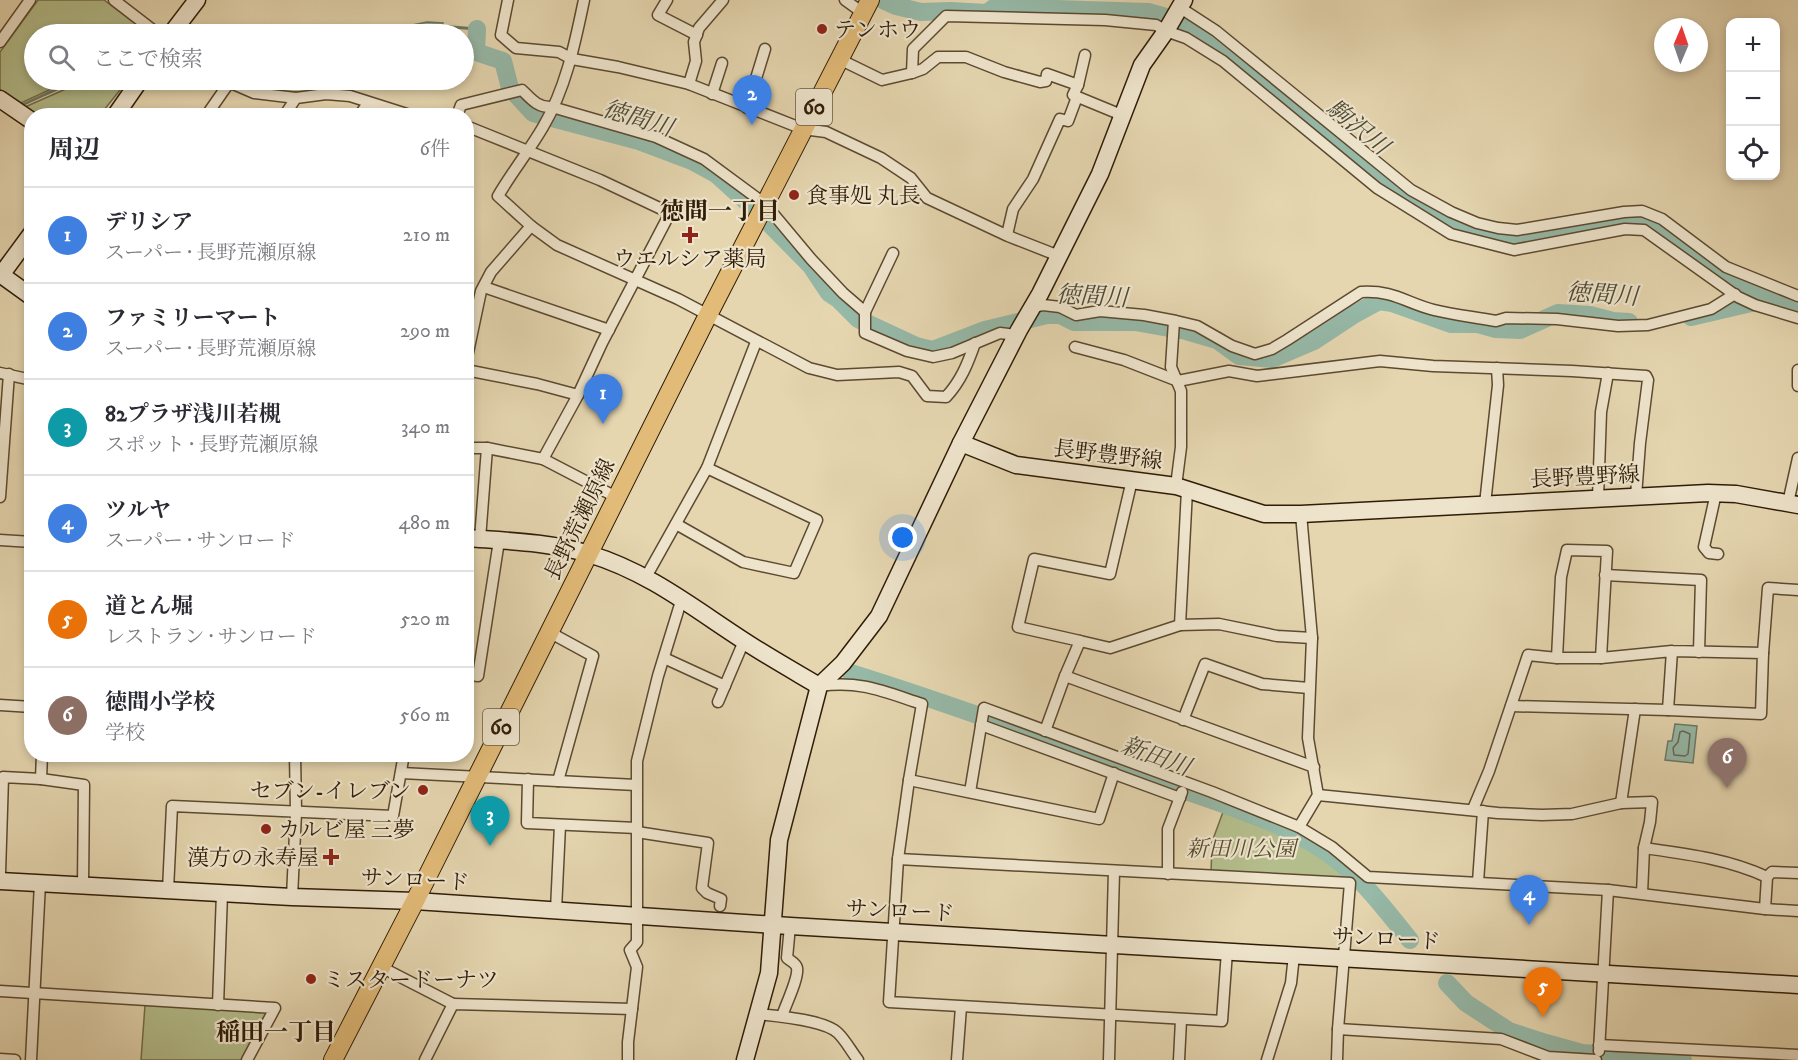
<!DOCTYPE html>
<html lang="ja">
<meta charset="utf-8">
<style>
body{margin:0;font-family:"IM FELL DW Pica","Noto Serif JP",serif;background:#f2f2f3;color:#2b2b33}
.controls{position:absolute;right:18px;top:18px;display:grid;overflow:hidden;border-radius:12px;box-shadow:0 3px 9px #0003}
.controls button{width:54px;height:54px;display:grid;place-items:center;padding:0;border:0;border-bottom:2px solid #e1e1e2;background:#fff;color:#2b2b33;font:30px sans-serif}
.compass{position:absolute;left:1654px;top:18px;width:54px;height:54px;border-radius:50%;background:#fff;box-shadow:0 3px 9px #0003;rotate:2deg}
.you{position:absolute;left:903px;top:538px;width:21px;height:21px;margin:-15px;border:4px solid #fff;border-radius:50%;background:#1a73e8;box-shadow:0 0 0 9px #1a73e833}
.badge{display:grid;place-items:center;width:39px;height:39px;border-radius:50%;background:#8f2418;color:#fff;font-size:20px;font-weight:700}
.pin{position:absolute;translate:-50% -50px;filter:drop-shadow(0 2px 3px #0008)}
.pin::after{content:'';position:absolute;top:32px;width:21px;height:18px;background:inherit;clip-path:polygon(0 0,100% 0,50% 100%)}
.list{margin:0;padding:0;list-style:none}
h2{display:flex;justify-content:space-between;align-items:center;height:78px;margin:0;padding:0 24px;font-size:26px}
h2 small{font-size:20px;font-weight:400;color:#7c7c81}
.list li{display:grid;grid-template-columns:39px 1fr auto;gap:18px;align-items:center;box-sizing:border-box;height:96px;padding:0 24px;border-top:2px solid #e1e1e2}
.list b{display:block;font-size:22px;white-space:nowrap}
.list p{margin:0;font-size:20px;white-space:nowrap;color:#7c7c81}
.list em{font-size:20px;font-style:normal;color:#7c7c81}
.icon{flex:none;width:33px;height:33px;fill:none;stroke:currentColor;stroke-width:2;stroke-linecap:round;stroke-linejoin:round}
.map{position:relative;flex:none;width:1798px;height:1060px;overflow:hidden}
.search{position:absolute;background:#fff;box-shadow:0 3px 9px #0003;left:24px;top:24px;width:450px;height:66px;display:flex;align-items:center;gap:15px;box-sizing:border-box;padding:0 21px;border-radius:33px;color:#7c7c81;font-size:22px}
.panel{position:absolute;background:#fff;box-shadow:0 3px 9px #0003;left:24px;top:108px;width:450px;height:654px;border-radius:24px}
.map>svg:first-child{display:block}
.green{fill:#b4be8c;stroke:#726d49;stroke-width:1.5}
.water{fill:#96b9a8;stroke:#6d7a67;stroke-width:1.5}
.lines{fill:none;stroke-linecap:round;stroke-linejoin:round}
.shore{stroke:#626a57;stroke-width:1.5}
.stream{stroke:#6d7a67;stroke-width:3}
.river{stroke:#96b9a8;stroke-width:18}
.street-casing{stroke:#5c4a30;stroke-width:13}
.secondary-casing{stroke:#2f1c06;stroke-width:19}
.primary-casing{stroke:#2f1c06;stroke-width:20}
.street{stroke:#eee4cc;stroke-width:10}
.secondary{stroke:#eee4cc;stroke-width:16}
.primary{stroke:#e2bb78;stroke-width:18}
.poi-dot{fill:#8f2418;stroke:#eee4cc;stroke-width:2}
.labels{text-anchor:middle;stroke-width:4.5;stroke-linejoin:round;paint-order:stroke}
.shield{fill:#eee4cc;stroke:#685841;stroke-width:1.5}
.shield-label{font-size:21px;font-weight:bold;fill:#2f1c06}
.poi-label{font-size:22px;fill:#2f1c06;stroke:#eee4cc;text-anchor:start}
.street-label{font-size:22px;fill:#2f1c06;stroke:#eee4cc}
.park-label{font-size:22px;font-style:italic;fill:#574d2e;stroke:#eee4cc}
.water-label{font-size:24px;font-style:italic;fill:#4e4b37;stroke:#eee4cc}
.neighbourhood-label{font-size:24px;font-weight:bold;fill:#2f1c06;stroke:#eee4cc}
</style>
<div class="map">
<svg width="1798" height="1060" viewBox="0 0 1798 1060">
<rect width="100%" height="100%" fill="#e5d6b0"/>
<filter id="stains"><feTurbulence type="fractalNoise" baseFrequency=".00333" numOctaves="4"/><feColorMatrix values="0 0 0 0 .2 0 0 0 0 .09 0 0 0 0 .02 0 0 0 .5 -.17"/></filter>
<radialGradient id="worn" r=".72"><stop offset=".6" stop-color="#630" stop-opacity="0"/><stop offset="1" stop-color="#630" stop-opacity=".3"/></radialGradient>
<g class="green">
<polygon points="38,0 104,0 150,34 34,34 34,80 71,80 21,103 0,90 0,52"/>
<polygon points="86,80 128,80 100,115 36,115 25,107"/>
<polygon points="1223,812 1273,831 1316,853 1353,882 1211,873 1212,842"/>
<polygon points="145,1005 269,1011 243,1060 141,1060"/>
</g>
<g class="water">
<polygon points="427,22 443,23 441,34 368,34"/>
<polygon points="1675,724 1697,726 1693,763 1665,760 1668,741 1672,741"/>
</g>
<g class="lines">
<polygon class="shore" points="1683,731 1690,734 1688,754 1685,756 1674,755 1673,748 1678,742 1680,732"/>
<g class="stream">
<polyline points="439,26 477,29"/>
<polyline points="22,105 77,80"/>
</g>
<g class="river">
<polyline points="883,0 896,6 921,12 950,11 987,13 995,7 1148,12 1166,17 1227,51 1268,87 1301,111 1405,197 1436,214 1467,228 1506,240 1562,234 1624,220 1658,226 1685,250 1754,289 1798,304"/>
<polyline points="477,29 476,52 503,61 510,88 533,113 639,141 692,161 716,174 758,212 811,266 829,293 838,299 858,319 916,346 933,350 985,330 1047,315 1060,315 1074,322 1135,322 1186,331 1217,340 1239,356 1272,359 1314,341 1355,314 1379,301 1392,303 1451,324 1478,324 1496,329 1520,330 1558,313 1590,315 1613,321 1629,322"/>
<polyline points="1691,317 1777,297"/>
<path d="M851 673C957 706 1060 744 1163 783 1218 803 1278 819 1326 852 1360 875 1384 908 1410 940"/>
<polyline points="1447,983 1466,1003 1509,1031 1546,1043 1582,1053 1683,1060"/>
</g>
<defs>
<g id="street">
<polyline points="114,0 158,34"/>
<polyline points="508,0 501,35 516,48 559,52 572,59 618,67 689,84 803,129 826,132 881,158 911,178 927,198 1008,236 1059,256"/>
<path d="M584 0C575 43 566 88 543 127 529 151 512 172 498 196L531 226 557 245 678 299 809 368 837 375 899 372 912 376 927 396 946 397C961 381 968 363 975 343"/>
<polyline points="667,0 658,15 697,35"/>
<polyline points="845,0 863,13"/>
<polyline points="1179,7 1216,31 1411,190 1451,212 1477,223 1498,228 1517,230 1624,212 1642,211 1662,219 1726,267 1798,296"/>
<polyline points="0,42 30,0"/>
<polyline points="839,59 882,80 912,73 913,49 946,16 1105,20 1156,25 1166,31 1186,38 1223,61 1377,188 1451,234 1514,250 1625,229 1644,230 1738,297 1755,305 1798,318"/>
<polyline points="912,73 923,69 938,57 966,57 1004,72 1040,82 1046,81 1047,74 1078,85 1073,95 1124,116"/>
<polyline points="224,80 254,93 296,98"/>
<polyline points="689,84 696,61 694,42 699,28 723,0"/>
<polyline points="1078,85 1085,55"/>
<polyline points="712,94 722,63"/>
<polyline points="747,108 765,49"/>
<polyline points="206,116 229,83"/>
<polyline points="284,116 296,98 326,94 350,96 413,116"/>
<polyline points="359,116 368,103"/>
<path d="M457 116 461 105 522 90C531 99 538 108 552 107L656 137 704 159 765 204 811 259 843 293 865 312V333L907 351 933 357 952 353 1000 333 1016 335"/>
<polyline points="466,126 600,180 670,213 602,343 578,395 543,459"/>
<polyline points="1007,235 1013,209 1033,179 1060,119 1068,121 1077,97"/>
<polyline points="484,287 609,330"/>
<path d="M1032 307 1043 305 1060 307 1076 315 1100 311 1144 315 1176 321 1197 326 1232 346 1255 354 1272 349 1287 340 1361 292C1394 290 1406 303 1434 310 1454 315 1475 317 1496 321L1506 318 1557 319 1618 326 1648 325 1711 309 1735 294"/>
<polyline points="865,312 893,253"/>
<polyline points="1174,321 1171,367 1181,391 1181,447 1176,486"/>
<polyline points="1075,347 1124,360 1178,381 1229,371 1257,376 1380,361 1433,366 1572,371 1646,376 1648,380 1640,443 1636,496"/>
<polyline points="466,362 481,291 491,272 531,226"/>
<polyline points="466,370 537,384 578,395"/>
<polyline points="1798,370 1798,386"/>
<polyline points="0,373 32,380"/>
<polyline points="466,448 487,448 543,459 616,497"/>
<polyline points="1716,493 1704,547 1709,553 1718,554"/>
<polyline points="0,497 9,374"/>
<polyline points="1598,498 1601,412 1608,373"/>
<polyline points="1788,503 1798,458"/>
<polyline points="1485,504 1498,385 1497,368"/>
<polyline points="676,524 743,562 794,573 817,520 707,468"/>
<polyline points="480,539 487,448"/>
<polyline points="0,540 32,542"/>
<polyline points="1605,575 1701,580 1699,652"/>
<polyline points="646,577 707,468 756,342"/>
<polyline points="1180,625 1219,624 1277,636 1312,638"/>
<polyline points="549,632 593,656 558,781"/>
<polyline points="1080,641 1110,648 1180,625 1187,490"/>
<polyline points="1763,653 1768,588 1798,590"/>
<polyline points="664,658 725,686"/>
<polyline points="1557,658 1561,577 1567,550 1607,551 1601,658"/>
<polyline points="466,674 478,676 499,541"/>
<polyline points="1065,676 1080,641 1018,627 1034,559 1110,574 1132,480"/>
<path d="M820 686C860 680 885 692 922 704L909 780 898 859 889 1002 1222 1021 1227 951"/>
<polyline points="718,702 744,641"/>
<polyline points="0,705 32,707"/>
<polyline points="1511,706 1668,710"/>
<polyline points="1183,720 1205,664 1262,684 1309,688"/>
<polyline points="981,725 1180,798"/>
<polyline points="1045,731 1065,676 1314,767"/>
<polyline points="401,773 636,785"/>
<polyline points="41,779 42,754"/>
<polyline points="528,779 527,823 637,828"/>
<polyline points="909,780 1099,819 1114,773"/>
<polyline points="970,792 984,708 1212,792 1299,827 1332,847 1368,877 1608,890 1765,909 1798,911"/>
<polyline points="1318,795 1498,813 1542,815 1572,814 1621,803 1652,802 1650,822 1644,848 1642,893"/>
<polyline points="1621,803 1635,709"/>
<polyline points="1473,809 1489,771 1528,655 1557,658 1601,658 1672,651 1763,653 1761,714 1668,710 1672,651"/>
<polyline points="1299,827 1318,795 1308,738 1312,638 1301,514"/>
<polyline points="637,832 708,843 702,888 707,893 721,899 720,906"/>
<path d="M1644 848C1687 854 1728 859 1767 877"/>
<polyline points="898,859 1350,883 1338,1029 1337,1060"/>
<polyline points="0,873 3,777 41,779 84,785 83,885"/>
<polyline points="1168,874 1168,829 1182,792"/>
<polyline points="1478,882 1483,811"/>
<polyline points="168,890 172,806 393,816 404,754"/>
<polyline points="292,897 296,812 295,754"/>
<polyline points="1765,909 1767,877 1772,872 1798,873"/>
<polyline points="556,910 560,825"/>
<polyline points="381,967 453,1004"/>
<polyline points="0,991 275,1008 247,1060"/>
<polyline points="218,1005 222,893"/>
<path d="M758 1014C777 1016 825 1020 838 1033 846 1041 851 1051 858 1060"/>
<path d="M782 1016C785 1006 799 978 797 968 796 963 790 961 787 958L790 926"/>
<polyline points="1338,1029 1501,1039 1548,1057 1596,1060"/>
<polyline points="1599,1045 1798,1055"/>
<polyline points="1599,1051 1608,890"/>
<polyline points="0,1059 15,1060"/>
<polyline points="31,1060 40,883"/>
<polyline points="425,1060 453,1004 632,1009"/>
<polyline points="628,1060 628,1042 637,967 630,950 637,942 637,761 658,676 682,598"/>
<polyline points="957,1060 961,1007"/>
<polyline points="1109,1060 1114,871"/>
<polyline points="1179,1060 1181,1020"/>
<polyline points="1267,1060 1291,983 1294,955"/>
</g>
<g id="secondary">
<polyline points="171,34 197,0"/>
<polyline points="0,99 32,121"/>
<polyline points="115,116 140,80"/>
<polyline points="0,274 32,297"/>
<polyline points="1,275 32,233"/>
<polyline points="961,443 1016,465 1176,486 1264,514 1301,514 1708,493 1736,494 1798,505"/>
<path d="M466 538C507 541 550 542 589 554 652 573 698 612 752 646 774 660 797 673 819 686"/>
<polyline points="0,881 292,897 415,901 790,926 1798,985"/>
<polyline points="745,1060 769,973 779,840 819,686 843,663 879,616 961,443 1019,330 1040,294 1100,174 1142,65 1166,31 1184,0"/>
</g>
<polyline id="primary" points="333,1060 415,901 708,315 870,0"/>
</defs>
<use href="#street" class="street-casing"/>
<use href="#secondary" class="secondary-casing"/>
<use href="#primary" class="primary-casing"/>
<use href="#street" class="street"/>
<use href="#secondary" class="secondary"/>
<use href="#primary" class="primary"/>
</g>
<g class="poi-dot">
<circle cx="822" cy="29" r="6"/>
<circle cx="794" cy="195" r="6"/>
<path d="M687 226h6v6h6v6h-6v6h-6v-6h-6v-6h6z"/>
<circle cx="423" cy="790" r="6"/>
<circle cx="266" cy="829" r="6"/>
<path d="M328 848h6v6h6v6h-6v6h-6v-6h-6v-6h6z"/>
<circle cx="311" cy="979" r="6"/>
</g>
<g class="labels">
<g class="shield">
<rect x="796" y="89" width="36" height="36" rx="4.5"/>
<rect x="483" y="709" width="36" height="36" rx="4.5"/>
</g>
<g class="shield-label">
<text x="814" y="114">60</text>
<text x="501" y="734">60</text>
</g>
<g class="poi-label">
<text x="834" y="37">テンホウ</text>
<text x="806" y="203">食事処 丸長</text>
<text x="690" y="266" text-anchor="middle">ウエルシア薬局</text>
<text x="411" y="798" text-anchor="end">セブン-イレブン</text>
<text x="278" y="837">カルビ屋 三夢</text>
<text x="319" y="865" text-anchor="end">漢方の永寿屋</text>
<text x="323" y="987">ミスタードーナツ</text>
</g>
<g class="street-label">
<text transform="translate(1108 454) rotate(7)" y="8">長野豊野線</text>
<text transform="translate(1585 476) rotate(-3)" y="8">長野豊野線</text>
<text transform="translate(579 519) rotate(-64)" y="8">長野荒瀬原線</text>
<text transform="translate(415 879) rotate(3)" y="8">サンロード</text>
<text transform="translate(900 910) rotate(3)" y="8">サンロード</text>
<text transform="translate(1386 938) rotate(3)" y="8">サンロード</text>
</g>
<g class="park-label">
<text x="1241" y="856">新田川公園</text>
</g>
<g class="water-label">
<text transform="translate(638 118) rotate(17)" y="8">徳間川</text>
<text transform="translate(1358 127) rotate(39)" y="8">駒沢川</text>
<text transform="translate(1602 294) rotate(4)" y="8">徳間川</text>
<text transform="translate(1092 296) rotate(3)" y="8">徳間川</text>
<text transform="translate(1156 756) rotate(20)" y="8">新田川</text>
</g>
<g class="neighbourhood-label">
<text x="720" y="219">徳間一丁目</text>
<text x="276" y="1040">稲田一丁目</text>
</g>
</g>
<rect width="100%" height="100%" filter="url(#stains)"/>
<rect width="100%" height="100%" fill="url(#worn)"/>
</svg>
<div class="controls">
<button>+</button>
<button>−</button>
<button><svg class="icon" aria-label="locate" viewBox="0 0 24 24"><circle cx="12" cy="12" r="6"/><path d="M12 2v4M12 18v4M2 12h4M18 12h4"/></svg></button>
</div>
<svg class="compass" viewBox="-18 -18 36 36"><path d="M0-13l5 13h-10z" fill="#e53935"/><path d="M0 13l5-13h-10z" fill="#7c7c81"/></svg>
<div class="you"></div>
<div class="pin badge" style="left:603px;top:424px;background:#3f7fe0">1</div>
<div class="pin badge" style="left:752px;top:125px;background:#3f7fe0">2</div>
<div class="pin badge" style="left:490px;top:846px;background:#0f9aa8">3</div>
<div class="pin badge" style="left:1529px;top:925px;background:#3f7fe0">4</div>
<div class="pin badge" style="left:1543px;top:1017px;background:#e8710a">5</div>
<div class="pin badge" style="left:1727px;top:788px;background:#8d6e63">6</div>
<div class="search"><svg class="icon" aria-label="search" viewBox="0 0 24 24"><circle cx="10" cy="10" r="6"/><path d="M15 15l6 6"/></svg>ここで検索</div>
<section class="panel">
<h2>周辺<small>6件</small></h2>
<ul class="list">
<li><span class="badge" style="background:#3f7fe0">1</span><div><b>デリシア</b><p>スーパー · 長野荒瀬原線</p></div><em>210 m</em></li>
<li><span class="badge" style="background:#3f7fe0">2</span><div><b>ファミリーマート</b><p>スーパー · 長野荒瀬原線</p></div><em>290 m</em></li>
<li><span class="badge" style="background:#0f9aa8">3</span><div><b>82プラザ浅川若槻</b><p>スポット · 長野荒瀬原線</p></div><em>340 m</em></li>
<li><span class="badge" style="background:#3f7fe0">4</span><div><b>ツルヤ</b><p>スーパー · サンロード</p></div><em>480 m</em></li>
<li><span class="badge" style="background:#e8710a">5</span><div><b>道とん堀</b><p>レストラン · サンロード</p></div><em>520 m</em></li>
<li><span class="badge" style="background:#8d6e63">6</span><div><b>徳間小学校</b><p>学校</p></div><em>560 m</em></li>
</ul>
</section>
</div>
